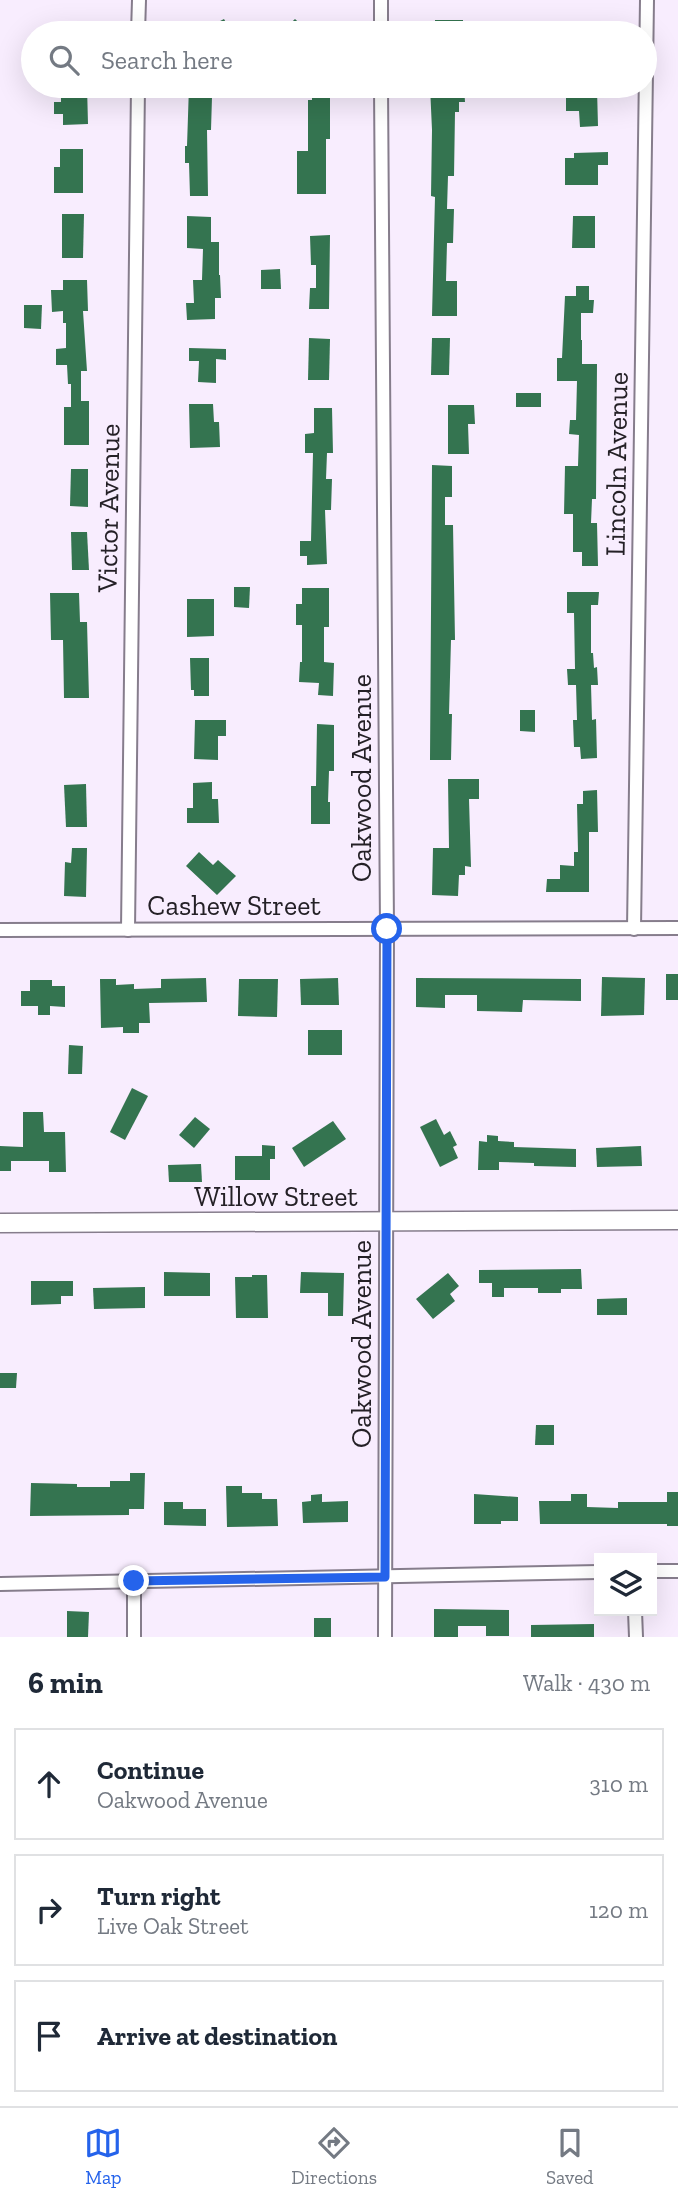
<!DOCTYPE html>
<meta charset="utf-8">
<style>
body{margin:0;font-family:"Zilla Slab",serif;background:#f6f6f7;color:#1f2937}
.controls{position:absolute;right:21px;bottom:21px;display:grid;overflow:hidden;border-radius:0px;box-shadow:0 7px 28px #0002}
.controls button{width:63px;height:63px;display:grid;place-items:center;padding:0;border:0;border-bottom:2px solid #e0e1e3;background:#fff;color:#1f2937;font:35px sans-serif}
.stop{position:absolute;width:21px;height:21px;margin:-16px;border:5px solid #2563eb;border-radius:50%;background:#fff}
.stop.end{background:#2563eb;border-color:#fff;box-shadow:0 2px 7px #0008}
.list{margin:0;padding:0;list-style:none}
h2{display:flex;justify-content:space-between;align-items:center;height:91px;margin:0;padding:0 28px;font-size:30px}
h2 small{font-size:23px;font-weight:400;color:#747a83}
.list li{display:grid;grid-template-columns:46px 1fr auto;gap:21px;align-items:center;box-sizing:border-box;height:112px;margin:0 14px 14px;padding:0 14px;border:2px solid #e0e1e3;border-radius:0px}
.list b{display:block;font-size:26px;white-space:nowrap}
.list p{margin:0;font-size:23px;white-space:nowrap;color:#747a83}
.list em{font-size:23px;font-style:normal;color:#747a83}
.icon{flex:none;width:38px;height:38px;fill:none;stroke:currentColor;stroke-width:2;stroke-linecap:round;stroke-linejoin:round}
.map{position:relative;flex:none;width:678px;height:1637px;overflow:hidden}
.search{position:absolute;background:#fff;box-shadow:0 7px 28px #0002;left:21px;right:21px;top:21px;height:77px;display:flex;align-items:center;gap:18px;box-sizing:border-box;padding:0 24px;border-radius:38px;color:#747a83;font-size:26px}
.sheet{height:469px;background:#fff}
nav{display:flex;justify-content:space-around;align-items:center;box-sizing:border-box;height:98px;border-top:2px solid #e0e1e3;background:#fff;font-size:19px;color:#747a83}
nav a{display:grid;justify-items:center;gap:4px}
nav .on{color:#2563eb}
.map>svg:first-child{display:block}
.building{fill:#347450}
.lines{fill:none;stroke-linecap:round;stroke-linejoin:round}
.street-casing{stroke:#867d8c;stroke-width:16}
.secondary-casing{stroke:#867d8c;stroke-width:21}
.street{stroke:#fff;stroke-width:12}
.secondary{stroke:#fff;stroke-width:18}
.route{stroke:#2563eb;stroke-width:9}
.labels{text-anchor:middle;stroke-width:7;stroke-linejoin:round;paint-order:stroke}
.street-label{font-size:28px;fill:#242026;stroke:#f8edfe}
</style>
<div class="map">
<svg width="678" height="1637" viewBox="0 0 678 1637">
<rect width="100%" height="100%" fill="#f8edfe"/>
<g class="building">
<polygon points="224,19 232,33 197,33"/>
<polygon points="295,19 310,33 280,33"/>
<rect x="435" y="20" width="28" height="13"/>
<polygon points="87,86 88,124 63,125 63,114 54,114 54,102 61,102 61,87"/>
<polygon points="189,86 221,86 220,97 212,97 211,130 207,130 208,196 190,196 189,163 185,163 185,146 187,146"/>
<polygon points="312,86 330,86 330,139 326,139 326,194 297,194 297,151 308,151 308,100 312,100"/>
<polygon points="430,86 464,86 465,102 459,102 459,112 455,112 454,176 448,176 447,209 454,209 453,243 447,243 446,281 457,281 457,316 432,316 435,197 431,196 432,130"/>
<polygon points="597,89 598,126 580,127 579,111 566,111 566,94 579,94 579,90"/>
<polygon points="60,149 83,149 83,193 54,193 54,167 60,167"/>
<polygon points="608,152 608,165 598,165 598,185 565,185 565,158 574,158 574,153"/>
<polygon points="62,214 84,214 83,258 62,258"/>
<polygon points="187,216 211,217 211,242 219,242 219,275 220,275 221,298 215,298 215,319 187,320 186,303 194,303 193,280 202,280 203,249 187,248"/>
<polygon points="573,216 595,216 595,248 572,248"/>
<polygon points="330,235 329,309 309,309 310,288 316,288 316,265 311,265 310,236"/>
<polygon points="280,269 281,289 261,289 261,270"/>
<polygon points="63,280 87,280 88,311 83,311 87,371 81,371 81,401 89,401 89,445 64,445 64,407 71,407 71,384 68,384 67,365 56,365 56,349 66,348 66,323 63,323 63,311 52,312 51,290 63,290"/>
<polygon points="576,286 589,286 589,300 594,300 593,313 581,313 581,340 582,340 582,364 597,364 596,499 592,499 591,523 597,523 598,566 582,566 582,552 573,552 573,514 564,514 565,466 578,466 579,435 569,434 570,420 576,420 577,381 557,381 557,358 562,358 565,296 576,296"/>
<polygon points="24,305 42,305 41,329 24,328"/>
<polygon points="309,338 330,339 329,380 308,380"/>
<polygon points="432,338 450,338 449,375 431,375"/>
<polygon points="189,348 226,349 226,360 216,359 216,383 198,382 199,361 189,361"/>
<rect x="516" y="393" width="25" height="14"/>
<polygon points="189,404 213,404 214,422 219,422 220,447 190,448"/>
<polygon points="448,405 474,405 475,424 468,424 469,454 448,454"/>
<polygon points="314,408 332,408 333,453 327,453 326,479 332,479 331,510 325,510 327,564 307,565 307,556 300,556 300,541 311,541 313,453 305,453 305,434 314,433"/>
<polygon points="432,465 452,466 452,497 445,497 445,525 453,525 455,640 451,640 449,714 452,714 451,760 430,760"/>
<polygon points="71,469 88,469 88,507 70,506"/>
<polygon points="71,532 87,532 89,570 72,570"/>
<polygon points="234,587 250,587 249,608 234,607"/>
<polygon points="302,588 329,588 329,627 324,627 324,662 334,663 333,696 318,695 319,683 299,682 300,662 302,662 302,625 296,625 296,604 302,604"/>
<polygon points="567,592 599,592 598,605 591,605 591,653 593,653 594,668 597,667 598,685 591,685 592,720 596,719 597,758 581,759 580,747 574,747 573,720 577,720 576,685 568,685 567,669 575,669 574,613 567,613"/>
<polygon points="50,593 79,593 80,622 87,622 89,698 64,698 63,640 51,640"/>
<polygon points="187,599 214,599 214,636 187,637"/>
<polygon points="190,658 209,658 209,696 194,696 194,690 191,690"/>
<polygon points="520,710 535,710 535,732 520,731"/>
<polygon points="195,720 226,720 226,736 218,736 218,760 194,759"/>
<polygon points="317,724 334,725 334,771 329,771 328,802 330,802 330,824 311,824 311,786 316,786"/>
<polygon points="448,779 479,779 479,799 469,799 471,867 465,866 465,875 459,875 458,896 432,895 433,848 449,848"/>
<polygon points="212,782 212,799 218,799 219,823 187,823 187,808 193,808 193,783"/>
<polygon points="86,784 87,827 66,827 64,785"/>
<polygon points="597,790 598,832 589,832 589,892 546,892 547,879 560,879 560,865 574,866 574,852 578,852 577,804 583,804 583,791"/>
<polygon points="72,848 87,848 86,897 64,896 65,862 71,863"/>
<polygon points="199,852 213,865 218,860 236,876 217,895 186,866"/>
<rect x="666" y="974" width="12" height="26"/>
<polygon points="602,977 645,978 644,1015 601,1016"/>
<polygon points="206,978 207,1002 149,1003 150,1023 139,1023 139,1033 123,1033 123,1027 101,1028 100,979 116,979 116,985 134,984 134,989 161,988 161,979"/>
<polygon points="338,978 339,1005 301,1005 300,979"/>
<polygon points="416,978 581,979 581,1001 523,1000 522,1012 477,1011 477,995 445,995 445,1008 416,1007"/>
<polygon points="239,979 278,979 277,1017 238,1016"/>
<polygon points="30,980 52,980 52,986 65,986 65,1007 50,1006 50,1015 38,1015 38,1006 21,1006 21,991 30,991"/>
<rect x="308" y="1030" width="34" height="25"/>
<polygon points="69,1045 83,1046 82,1074 68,1074"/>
<polygon points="132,1088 148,1096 125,1140 110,1132"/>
<polygon points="23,1112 43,1112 44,1132 65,1132 66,1172 49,1172 49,1161 11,1161 11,1171 0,1171 0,1146 23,1147"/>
<polygon points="195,1117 210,1129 194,1148 179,1135"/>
<polygon points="436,1119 444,1135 450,1131 457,1145 453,1147 458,1158 440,1167 420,1127"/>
<polygon points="333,1121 346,1139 304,1167 292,1148"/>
<polygon points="487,1135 498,1136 498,1141 514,1142 514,1147 576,1149 576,1167 534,1166 534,1163 499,1162 499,1170 478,1170 479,1141 487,1142"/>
<polygon points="262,1145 275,1146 275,1159 270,1159 270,1180 235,1180 235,1156 262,1156"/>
<polygon points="641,1146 642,1166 597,1167 596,1148"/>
<polygon points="201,1164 202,1182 169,1182 168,1165"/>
<polygon points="581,1269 582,1289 561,1289 561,1293 538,1293 538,1288 504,1288 504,1297 492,1297 492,1283 479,1283 479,1270"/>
<polygon points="164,1272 210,1273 210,1296 164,1296"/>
<polygon points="301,1272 344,1273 343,1316 328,1316 328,1293 300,1293"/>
<polygon points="448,1273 459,1286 450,1294 455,1301 433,1319 416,1299"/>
<polygon points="252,1275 267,1275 268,1318 236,1318 235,1277 252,1277"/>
<polygon points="31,1281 73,1281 73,1296 61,1296 61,1304 31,1305"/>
<polygon points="145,1287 145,1308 94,1309 93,1288"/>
<polygon points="627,1298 627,1315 597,1315 597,1299"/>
<polygon points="0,1373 17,1373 16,1388 0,1388"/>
<polygon points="536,1425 554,1425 554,1445 535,1445"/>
<polygon points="130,1473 145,1473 144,1509 129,1509 129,1515 30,1516 31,1483 77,1484 77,1487 110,1487 110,1481 130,1481"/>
<polygon points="226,1486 242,1486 242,1493 262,1493 262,1499 277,1499 278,1526 227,1527"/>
<polygon points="667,1492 678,1492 678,1526 667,1526 667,1524 540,1524 539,1501 571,1501 571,1494 587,1494 587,1507 618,1508 618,1502 667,1502"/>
<polygon points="322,1494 322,1502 348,1501 348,1522 303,1523 302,1502 311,1501 311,1495"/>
<polygon points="474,1494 518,1497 518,1521 501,1521 501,1524 474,1524"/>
<polygon points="164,1502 183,1502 183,1509 206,1509 206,1526 164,1525"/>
<polygon points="434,1609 509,1610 509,1636 486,1636 486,1626 458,1626 458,1637 434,1637"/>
<polygon points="67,1611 89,1612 88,1637 67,1637"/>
<rect x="314" y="1618" width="17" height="19"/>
<polygon points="594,1624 594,1637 531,1637 531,1625"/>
</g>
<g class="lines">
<defs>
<g id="street">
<polyline points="381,0 381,33"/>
<polyline points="138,33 139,0"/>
<polyline points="381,86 387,929 385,1637"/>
<polyline points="634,929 647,0"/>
<polyline points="0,930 678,928"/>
<polyline points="128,930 138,86"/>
<polyline points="652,1571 678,1571"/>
<polyline points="134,1581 134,1637"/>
<polyline points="0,1584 599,1572"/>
<polyline points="635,1611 636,1637"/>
</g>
<polyline id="secondary" points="0,1223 678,1220"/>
</defs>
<use href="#street" class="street-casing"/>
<use href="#secondary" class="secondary-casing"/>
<use href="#street" class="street"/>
<use href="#secondary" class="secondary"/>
</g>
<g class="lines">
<polyline class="route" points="134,1581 385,1577 387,929"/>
</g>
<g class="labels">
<g class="street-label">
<text transform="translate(616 464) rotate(-89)" y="10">Lincoln Avenue</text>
<text transform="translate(108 508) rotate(-89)" y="10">Victor Avenue</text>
<text transform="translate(361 778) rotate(-90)" y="10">Oakwood Avenue</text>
<text x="234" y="915">Cashew Street</text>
<text x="276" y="1206">Willow Street</text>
<text transform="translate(361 1344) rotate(-90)" y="10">Oakwood Avenue</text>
</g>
</g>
</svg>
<div class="controls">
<button><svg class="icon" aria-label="layers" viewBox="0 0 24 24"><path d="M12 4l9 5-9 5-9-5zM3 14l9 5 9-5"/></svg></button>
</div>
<div class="stop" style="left:387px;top:929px"></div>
<div class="stop end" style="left:134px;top:1581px"></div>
<div class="search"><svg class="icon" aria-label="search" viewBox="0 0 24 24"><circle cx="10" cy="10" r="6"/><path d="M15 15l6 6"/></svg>Search here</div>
</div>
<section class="sheet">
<h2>6 min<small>Walk · 430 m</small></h2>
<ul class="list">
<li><svg class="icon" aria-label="ahead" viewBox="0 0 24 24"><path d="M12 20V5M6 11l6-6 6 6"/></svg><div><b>Continue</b><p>Oakwood Avenue</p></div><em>310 m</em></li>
<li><svg class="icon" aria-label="right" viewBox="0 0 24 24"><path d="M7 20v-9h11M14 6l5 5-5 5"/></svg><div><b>Turn right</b><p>Live Oak Street</p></div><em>120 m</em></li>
<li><svg class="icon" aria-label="arrive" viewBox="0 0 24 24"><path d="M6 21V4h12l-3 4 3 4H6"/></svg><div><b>Arrive at destination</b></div></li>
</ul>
</section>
<nav>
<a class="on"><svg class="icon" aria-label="map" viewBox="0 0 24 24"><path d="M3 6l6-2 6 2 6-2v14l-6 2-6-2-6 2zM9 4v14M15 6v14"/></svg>Map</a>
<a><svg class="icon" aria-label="directions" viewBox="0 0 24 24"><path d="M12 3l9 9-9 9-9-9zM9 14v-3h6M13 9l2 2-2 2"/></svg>Directions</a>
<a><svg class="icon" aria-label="saved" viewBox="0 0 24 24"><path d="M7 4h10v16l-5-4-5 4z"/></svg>Saved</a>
</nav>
